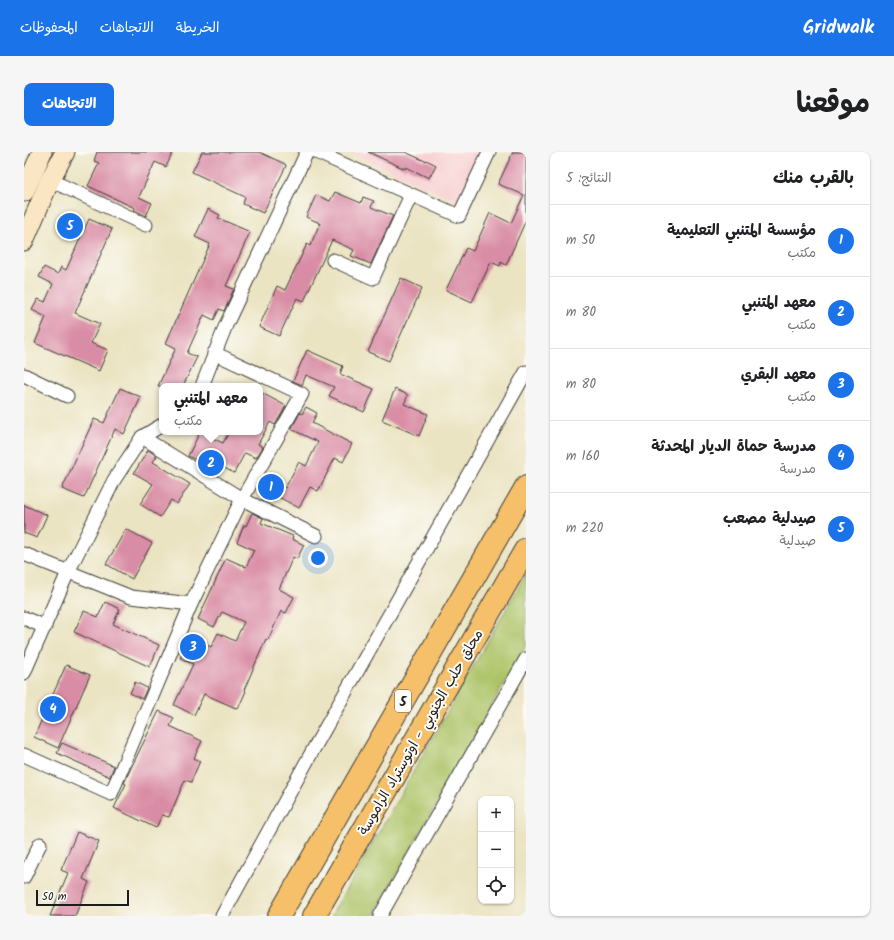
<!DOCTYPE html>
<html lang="ar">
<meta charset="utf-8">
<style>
body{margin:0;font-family:Kalam,"Playpen Sans Arabic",sans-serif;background:#f6f6f6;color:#202124;direction:rtl}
.controls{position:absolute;right:12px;bottom:12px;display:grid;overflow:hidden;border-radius:8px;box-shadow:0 1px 3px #0004}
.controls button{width:36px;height:36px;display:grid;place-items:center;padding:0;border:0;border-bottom:1px solid #e0e0e0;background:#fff;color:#202124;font:20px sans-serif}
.scale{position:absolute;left:12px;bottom:10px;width:93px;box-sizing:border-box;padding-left:4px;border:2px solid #1c1c1c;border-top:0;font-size:11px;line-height:14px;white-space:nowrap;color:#1c1c1c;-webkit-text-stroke:3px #fdfcf7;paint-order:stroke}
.you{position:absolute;left:294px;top:406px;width:14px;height:14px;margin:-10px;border:3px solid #fff;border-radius:50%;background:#1a73e8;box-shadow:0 0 0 6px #1a73e833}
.badge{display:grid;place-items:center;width:26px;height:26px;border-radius:50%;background:#1a73e8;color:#fff;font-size:13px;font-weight:700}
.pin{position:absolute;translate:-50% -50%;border:2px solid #fff;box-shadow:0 1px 4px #0006}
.popup{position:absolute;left:135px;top:231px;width:104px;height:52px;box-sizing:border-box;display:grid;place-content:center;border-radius:8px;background:#fff;filter:drop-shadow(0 1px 3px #0005);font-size:13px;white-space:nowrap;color:#757577}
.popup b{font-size:15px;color:#202124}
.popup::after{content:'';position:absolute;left:50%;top:100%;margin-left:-8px;border:8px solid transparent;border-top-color:#fff}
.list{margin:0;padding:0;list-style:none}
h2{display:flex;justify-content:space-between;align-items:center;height:52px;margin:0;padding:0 16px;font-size:17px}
h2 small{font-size:13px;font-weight:400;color:#757577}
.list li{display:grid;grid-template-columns:26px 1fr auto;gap:12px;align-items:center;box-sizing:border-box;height:72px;padding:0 16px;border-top:1px solid #e0e0e0}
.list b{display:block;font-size:15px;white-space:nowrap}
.list p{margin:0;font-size:13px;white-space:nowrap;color:#757577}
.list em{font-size:13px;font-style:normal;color:#757577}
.icon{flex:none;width:22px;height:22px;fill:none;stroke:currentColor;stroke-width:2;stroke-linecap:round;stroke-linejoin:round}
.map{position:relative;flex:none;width:502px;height:764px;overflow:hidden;direction:ltr;border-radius:8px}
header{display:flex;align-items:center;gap:24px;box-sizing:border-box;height:56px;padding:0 20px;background:#1a73e8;color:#fff}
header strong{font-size:19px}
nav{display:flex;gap:22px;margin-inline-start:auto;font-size:14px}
.intro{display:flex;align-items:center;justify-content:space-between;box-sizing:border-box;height:96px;padding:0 24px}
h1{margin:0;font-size:28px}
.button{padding:10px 18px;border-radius:8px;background:#1a73e8;color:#fff;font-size:14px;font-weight:700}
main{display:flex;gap:24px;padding:0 24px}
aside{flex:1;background:#fff;border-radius:8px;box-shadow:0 1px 3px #0004}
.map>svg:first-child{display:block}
.built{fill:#f7cfd1}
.green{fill:#aec469;stroke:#657042}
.building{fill:#d98ca5}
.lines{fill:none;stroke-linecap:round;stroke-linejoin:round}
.minor-casing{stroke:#3b3a35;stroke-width:15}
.secondary-casing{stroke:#3b3a35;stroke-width:21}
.trunk-casing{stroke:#3b3a35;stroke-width:24}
.minor{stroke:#fff;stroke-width:13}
.secondary{stroke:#fbe6c4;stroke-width:19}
.trunk{stroke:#f6c06b;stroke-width:22}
.labels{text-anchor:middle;stroke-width:4;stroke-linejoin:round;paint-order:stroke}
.shield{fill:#fdfcf7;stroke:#605f5e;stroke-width:1}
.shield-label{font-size:13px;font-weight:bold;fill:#1c1c1c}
.street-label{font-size:14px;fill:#1c1c1c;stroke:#fdfcf7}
</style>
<header>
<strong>Gridwalk</strong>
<nav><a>الخريطة</a><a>الاتجاهات</a><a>المحفوظات</a></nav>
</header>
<div class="intro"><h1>موقعنا</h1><a class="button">الاتجاهات</a></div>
<main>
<aside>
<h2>بالقرب منك<small>النتائج: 5</small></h2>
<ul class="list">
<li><span class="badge">1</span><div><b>مؤسسة المتنبي التعليمية</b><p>مكتب</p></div><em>50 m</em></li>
<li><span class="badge">2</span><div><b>معهد المتنبي</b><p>مكتب</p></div><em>80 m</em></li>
<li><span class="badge">3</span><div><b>معهد البقري</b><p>مكتب</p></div><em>80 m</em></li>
<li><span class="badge">4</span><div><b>مدرسة حماة الديار المحدثة</b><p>مدرسة</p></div><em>160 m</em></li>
<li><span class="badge">5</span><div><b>صيدلية مصعب</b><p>صيدلية</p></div><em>220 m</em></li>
</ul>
</aside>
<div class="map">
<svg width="502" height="764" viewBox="0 0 502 764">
<rect width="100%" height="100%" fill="#fdfcf7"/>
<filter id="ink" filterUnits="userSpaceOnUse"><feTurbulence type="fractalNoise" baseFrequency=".025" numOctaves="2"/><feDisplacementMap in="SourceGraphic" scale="8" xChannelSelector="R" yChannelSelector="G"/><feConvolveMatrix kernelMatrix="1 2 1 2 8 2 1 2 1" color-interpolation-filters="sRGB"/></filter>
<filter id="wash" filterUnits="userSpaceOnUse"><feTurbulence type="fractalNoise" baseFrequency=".012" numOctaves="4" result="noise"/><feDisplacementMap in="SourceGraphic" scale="16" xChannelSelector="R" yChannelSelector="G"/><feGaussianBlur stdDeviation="0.9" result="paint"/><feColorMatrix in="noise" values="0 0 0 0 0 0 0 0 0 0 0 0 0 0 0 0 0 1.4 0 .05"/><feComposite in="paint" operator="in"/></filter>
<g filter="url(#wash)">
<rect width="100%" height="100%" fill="#ebe4c3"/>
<polygon class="built" points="326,0 458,0 436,51"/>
<polygon class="green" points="502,422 502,493 349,764 307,764"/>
<g id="blocks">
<g class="building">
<polygon points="73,0 149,0 142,15 131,10 115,45 128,51 122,64 110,58 111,56 64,34 75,11 70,9"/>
<polygon points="178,0 235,0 261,12 262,14 239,61 219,52 221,45 168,20"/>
<polygon points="344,0 381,0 401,9 402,8 412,13 405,26 382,15 381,17"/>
<polygon points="489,0 502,0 502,68 482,113 477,110 476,114 467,110 448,150 422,138 442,96 449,99 466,61 487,71 500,43 474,32"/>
<polygon points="311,40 337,51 339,45 350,49 347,55 369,64 347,112 327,104 330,98 308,88 280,149 273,146 255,184 235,175 253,134 261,138 283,92 286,94 296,71 282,65 292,43 306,49"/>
<polygon points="184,57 196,63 194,66 226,80 202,134 210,137 200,159 195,157 190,168 180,163 163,201 173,205 159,234 134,234 152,196 142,191 186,92 171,85"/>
<polygon points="65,67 88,77 51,161 76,172 67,191 84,198 75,219 11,191 22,165 8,158 14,147 21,150 29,132 15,125 20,115 34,122 37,115 42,118"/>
<polygon points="377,126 398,136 365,209 344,200"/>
<polygon points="283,198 319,214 316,222 350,237 340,260 305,244 310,235 282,223 278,233 269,229"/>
<polygon points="96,236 117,245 100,282 91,277 60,346 38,337 70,267 80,271"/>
<polygon points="371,237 384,243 380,252 404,262 395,284 358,268"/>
<polygon points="236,240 262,254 251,273 246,270 234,292 239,295 232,306 221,301 210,321 179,305 177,310 164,304 176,280 199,291 205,280 236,280"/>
<polygon points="282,255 293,261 288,271 328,292 319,310 311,306 294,339 286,335 275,356 238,336 242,327 261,336 275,310 282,314 294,290 267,277 276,261 278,262"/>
<polygon points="124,298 133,304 129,310 166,332 153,352 147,348 136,365 116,352 129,332 110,321"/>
<polygon points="0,353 23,363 13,386 0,381"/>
<polygon points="228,361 239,366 237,371 269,384 268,387 280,393 273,407 269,405 255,437 270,445 262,461 257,459 244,488 242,487 220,538 222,539 214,557 180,542 170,563 150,553 169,512 156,506 160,498 157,497 160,488 164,490 167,485 187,495 194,481 211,489 220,470 198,460 190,475 174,467 202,406 222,415 230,398 213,390 220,373 222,374"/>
<polygon points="102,377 128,391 108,427 82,412"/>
<polygon points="81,450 96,457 89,472 135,493 126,515 50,480 60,459 74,465"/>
<polygon points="42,513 66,523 34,596 10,585"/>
<polygon points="111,530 123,536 118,547 106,541"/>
<polygon points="135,559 150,566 146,574 178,589 170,606 176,609 167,630 161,628 145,665 138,663 132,676 90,656 102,632 100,631 106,618"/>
<polygon points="38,591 90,614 86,625 33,601"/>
<polygon points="53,680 75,689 59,727 65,730 51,764 26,764 44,721 37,718"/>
</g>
</g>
</g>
<g filter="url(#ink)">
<use href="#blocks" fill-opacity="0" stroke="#3b3a35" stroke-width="1"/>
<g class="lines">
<defs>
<g id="minor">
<polyline points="292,0 435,64 465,0"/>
<polyline points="26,28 122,73"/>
<polyline points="309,108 349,126 387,43"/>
<polyline points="0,223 43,244"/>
<polyline points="178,234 202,173 283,0"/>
<polyline points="118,285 218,347 292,384"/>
<polyline points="0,402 107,445 167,452 218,347 278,242 190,201"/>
<polyline points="0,466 21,475"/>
<polyline points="0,521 44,420 90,328 118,285 138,273"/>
<polyline points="0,603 87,642 167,452"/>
<polyline points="0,725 16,692"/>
<polyline points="198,764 289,598 502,220"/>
<polyline points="356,764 502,507"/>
</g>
<g id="secondary">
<polyline points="0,40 18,0"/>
<polyline points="0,89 26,28 41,0"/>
</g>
<g id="trunk">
<polyline points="255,764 502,335"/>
<polyline points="290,764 502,397"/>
</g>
</defs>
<use href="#minor" class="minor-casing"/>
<use href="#secondary" class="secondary-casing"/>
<use href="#trunk" class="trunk-casing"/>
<use href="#minor" class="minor"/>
<use href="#secondary" class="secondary"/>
<use href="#trunk" class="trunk"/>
</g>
</g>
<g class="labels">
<rect class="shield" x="371" y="538" width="16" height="22" rx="3"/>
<g class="shield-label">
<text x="379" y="554">5</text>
</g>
<g class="street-label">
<text transform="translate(396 580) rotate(-60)" y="5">محلق حلب الجنوبي - اوتوستراد الراموسة</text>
</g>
</g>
</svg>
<div class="controls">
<button>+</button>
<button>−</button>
<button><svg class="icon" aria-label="locate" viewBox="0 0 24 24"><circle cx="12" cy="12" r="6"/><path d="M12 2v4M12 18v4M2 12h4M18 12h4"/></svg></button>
</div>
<div class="scale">50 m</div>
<div class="you"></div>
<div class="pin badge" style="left:247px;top:335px">1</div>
<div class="pin badge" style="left:187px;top:311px">2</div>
<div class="popup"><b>معهد المتنبي</b>مكتب</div>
<div class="pin badge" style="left:169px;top:495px">3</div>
<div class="pin badge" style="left:29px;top:557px">4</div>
<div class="pin badge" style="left:46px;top:74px">5</div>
</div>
</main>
